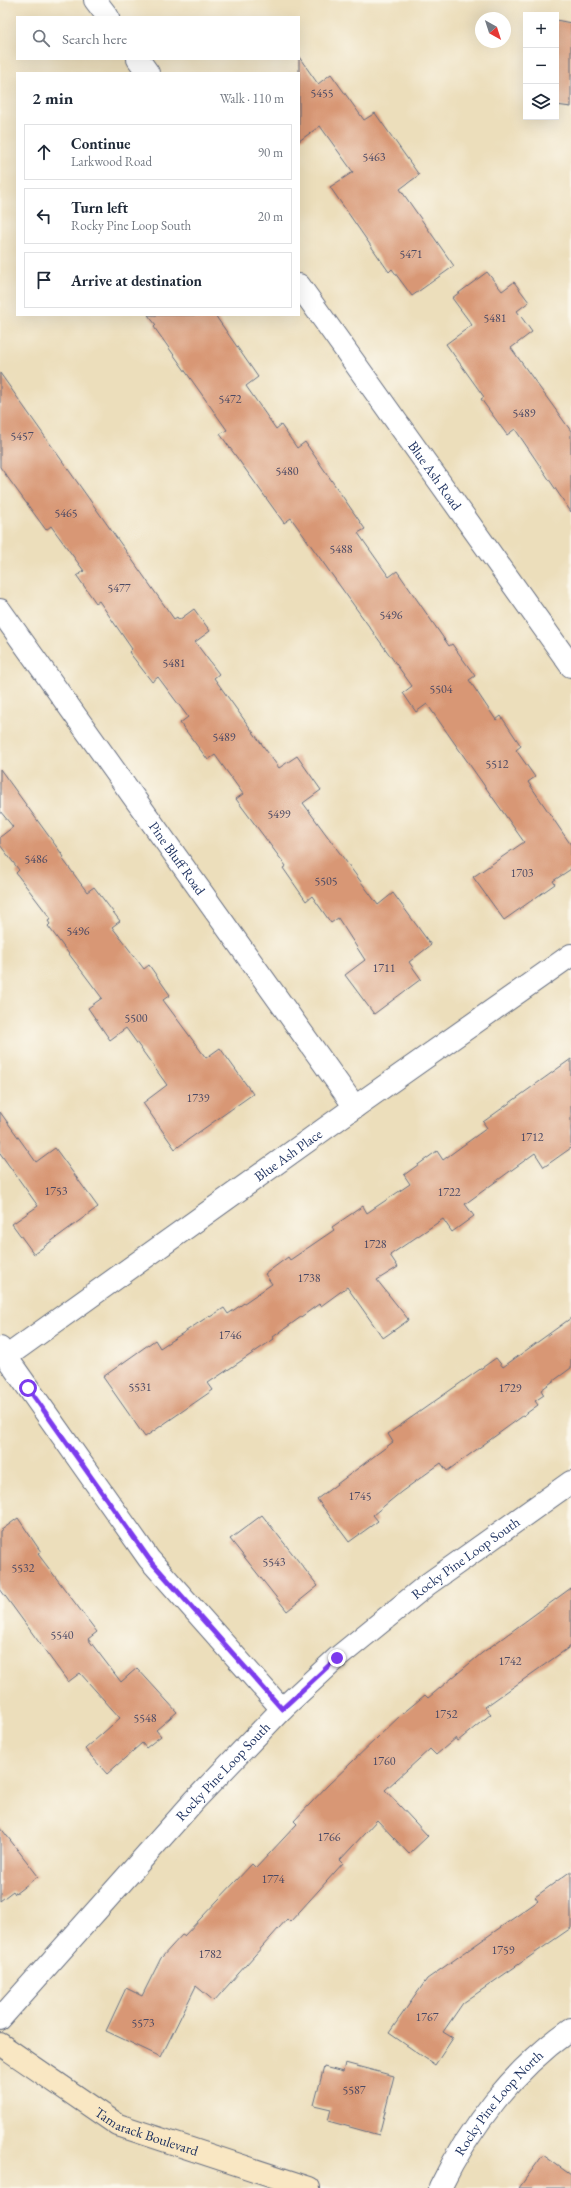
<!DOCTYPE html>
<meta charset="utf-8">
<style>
body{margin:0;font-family:"EB Garamond",serif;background:#f2f2f3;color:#1f2937}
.controls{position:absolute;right:12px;top:12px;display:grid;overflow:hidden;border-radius:0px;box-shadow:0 4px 16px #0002}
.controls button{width:36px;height:36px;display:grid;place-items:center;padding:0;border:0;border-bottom:1px solid #e0e1e3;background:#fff;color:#1f2937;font:20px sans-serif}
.compass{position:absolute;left:475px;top:12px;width:36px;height:36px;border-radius:50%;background:#fff;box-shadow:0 4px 16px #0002;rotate:141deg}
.stop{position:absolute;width:12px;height:12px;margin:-9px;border:3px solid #7c3aed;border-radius:50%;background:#fff}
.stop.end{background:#7c3aed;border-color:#fff;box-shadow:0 1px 4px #0008}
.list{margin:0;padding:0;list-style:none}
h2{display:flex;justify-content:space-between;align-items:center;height:52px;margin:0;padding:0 16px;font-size:17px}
h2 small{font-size:13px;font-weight:400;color:#747a83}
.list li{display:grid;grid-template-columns:26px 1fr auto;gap:12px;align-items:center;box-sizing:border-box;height:56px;margin:0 8px 8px;padding:0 8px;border:1px solid #e0e1e3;border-radius:0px}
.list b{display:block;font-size:15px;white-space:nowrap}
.list p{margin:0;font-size:13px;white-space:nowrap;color:#747a83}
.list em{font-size:13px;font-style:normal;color:#747a83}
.icon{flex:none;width:22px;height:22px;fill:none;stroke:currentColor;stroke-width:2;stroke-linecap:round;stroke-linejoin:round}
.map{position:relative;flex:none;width:571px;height:2188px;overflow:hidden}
.search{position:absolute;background:#fff;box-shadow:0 4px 16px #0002;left:16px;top:16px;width:284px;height:44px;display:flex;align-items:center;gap:10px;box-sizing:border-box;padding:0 14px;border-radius:0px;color:#747a83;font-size:15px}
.panel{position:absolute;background:#fff;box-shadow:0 4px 16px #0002;left:16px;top:72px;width:284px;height:244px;border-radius:0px}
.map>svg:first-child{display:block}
.building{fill:#d89774}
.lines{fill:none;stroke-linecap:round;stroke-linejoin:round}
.street-casing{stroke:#646c7f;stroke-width:24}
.secondary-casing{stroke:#646c7f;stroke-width:24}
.street{stroke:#fff;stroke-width:22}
.secondary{stroke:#f9e7c3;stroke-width:22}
.route{stroke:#7c3aed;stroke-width:5}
.labels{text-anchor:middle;stroke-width:3;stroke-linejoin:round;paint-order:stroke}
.number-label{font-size:12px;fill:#4a4964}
.street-label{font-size:14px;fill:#1b2f5e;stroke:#fbf7ec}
</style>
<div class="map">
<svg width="571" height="2188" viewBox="0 0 571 2188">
<rect width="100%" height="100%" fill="#fbf7ec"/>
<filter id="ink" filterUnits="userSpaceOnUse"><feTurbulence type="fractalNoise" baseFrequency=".025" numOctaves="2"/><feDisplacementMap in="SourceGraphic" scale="8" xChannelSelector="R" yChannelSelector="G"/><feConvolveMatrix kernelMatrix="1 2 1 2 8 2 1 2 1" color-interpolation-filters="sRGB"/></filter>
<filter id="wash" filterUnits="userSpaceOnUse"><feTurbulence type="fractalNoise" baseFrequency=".012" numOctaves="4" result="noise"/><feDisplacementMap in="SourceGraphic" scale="16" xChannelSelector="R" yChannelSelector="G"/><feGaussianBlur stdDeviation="0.9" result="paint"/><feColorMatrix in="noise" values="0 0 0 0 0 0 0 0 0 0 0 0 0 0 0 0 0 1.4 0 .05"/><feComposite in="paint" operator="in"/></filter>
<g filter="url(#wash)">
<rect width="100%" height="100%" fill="#ecdebb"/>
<g id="blocks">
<g class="building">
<polygon points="556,20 571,23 571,107 556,105"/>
<polygon points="299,57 318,84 331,74 364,120 375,113 419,175 400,189 454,266 412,296 392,269 389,272 330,187 353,172 320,126 299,141"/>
<polygon points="487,272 502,291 514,282 529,302 517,311 532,332 511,348 571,431 571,512 515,429 507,435 481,399 484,397 446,344 472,325 452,298"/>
<polygon points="148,315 215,315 258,377 246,386 276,429 281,425 297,448 305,442 365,529 358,533 389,577 397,571 449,646 452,644 475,676 469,680 496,720 501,716 521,746 516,750 535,777 528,782 571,845 571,869 553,881 555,884 504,920 473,877 524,842 427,704 416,712 403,693 412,686 291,518 284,523 220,434 227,430 154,327 156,325"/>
<polygon points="0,373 174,619 177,617 179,620 194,609 210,631 195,642 219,674 214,678 279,768 297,756 321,790 303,803 378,905 393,893 431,945 409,962 421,979 374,1014 345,975 365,960 338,918 331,923 312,896 306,901 283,868 286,866 236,799 243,794 215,755 208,760 180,723 188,717 158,677 152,682 129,652 132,649 99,601 96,603 77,576 84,571 51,526 46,530 0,467"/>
<polygon points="0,769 64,857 62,858 87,892 94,887 120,921 112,927 144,969 149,965 170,995 163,1000 206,1058 220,1048 253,1094 175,1149 143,1103 167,1085 126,1028 110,1040 88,1008 102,998 48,926 50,924 48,921 51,919 16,873 19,870 0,845 0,837 13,827 0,811"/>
<polygon points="571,1059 571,1148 544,1167 535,1153 465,1204 474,1216 452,1232 443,1219 390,1255 398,1267 377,1280 408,1319 407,1321 383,1338 347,1287 321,1306 319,1304 273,1337 274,1339 208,1383 213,1390 145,1437 103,1377 155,1340 160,1348 209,1316 210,1317 224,1308 228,1314 272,1284 265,1274 288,1257 290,1260 334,1230 332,1227 363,1206 367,1213 410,1184 404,1175 437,1151 443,1160 487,1128 483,1122"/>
<polygon points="0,1112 36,1162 55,1148 98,1207 34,1254 12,1224 38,1206 0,1153"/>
<polygon points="571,1318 571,1368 541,1390 544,1395 535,1401 538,1405 447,1471 441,1463 401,1492 373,1515 378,1521 349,1542 317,1499 393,1442 388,1434 496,1358 503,1367"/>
<polygon points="262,1515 318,1586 287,1611 230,1539"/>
<polygon points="18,1518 41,1552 38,1554 97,1632 88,1639 121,1682 137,1668 177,1712 156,1730 161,1736 146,1748 142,1743 107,1774 85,1749 120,1718 80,1673 68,1682 0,1589 0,1531"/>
<polygon points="571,1588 571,1646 485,1707 491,1714 458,1741 456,1738 436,1755 430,1749 385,1790 428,1836 409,1854 377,1820 340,1860 343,1863 319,1890 290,1922 287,1919 214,2001 196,1986 161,2057 106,2031 126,1988 142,1996 161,1958 182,1935 184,1936 252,1864 256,1868 297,1824 294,1821 327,1786 402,1714 425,1695 428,1698 482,1653"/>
<polygon points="0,1827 38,1876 15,1894 13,1891 0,1901"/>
<polygon points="571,1871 571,1928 463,2003 443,2032 453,2038 435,2065 389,2033 427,1979 538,1901 535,1897"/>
<polygon points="345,2063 394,2076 379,2135 328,2121 331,2109 314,2105 324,2067 343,2072"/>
<polygon points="543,2155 571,2175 571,2188 519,2188"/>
</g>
</g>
</g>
<g filter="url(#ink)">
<use href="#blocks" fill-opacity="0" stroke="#646c7f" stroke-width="1"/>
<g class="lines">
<defs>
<g id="street">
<polyline points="95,0 108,17"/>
<polyline points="138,59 148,73"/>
<path id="s1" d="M299 285 571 666"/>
<path id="s2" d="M0 610 355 1107"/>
<polyline points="0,1348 149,1559 282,1709"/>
<path id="s3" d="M6 1357 355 1107 571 955"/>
<path id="s4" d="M0 2019 195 1800 282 1709 337 1658 428 1584 571 1482"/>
<path id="s5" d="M440 2188C470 2126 514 2069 571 2029"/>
</g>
<g id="secondary">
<path id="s6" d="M0 2044 118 2125 309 2188"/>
</g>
</defs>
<use href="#street" class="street-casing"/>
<use href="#secondary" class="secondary-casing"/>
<use href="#street" class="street"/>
<use href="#secondary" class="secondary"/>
</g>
</g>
<g class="lines" filter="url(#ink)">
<polyline class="route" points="28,1388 149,1559 282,1709 337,1658"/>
</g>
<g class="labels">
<g class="number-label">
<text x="322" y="97">5455</text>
<text x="374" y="161">5463</text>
<text x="411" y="258">5471</text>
<text x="495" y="322">5481</text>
<text x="230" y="403">5472</text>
<text x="524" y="417">5489</text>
<text x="22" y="440">5457</text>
<text x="287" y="475">5480</text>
<text x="66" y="517">5465</text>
<text x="341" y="553">5488</text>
<text x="119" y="592">5477</text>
<text x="391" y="619">5496</text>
<text x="174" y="667">5481</text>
<text x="441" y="693">5504</text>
<text x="224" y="741">5489</text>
<text x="497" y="768">5512</text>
<text x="279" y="818">5499</text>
<text x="36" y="863">5486</text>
<text x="522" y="877">1703</text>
<text x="326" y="885">5505</text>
<text x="78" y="935">5496</text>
<text x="384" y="972">1711</text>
<text x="136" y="1022">5500</text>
<text x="198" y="1102">1739</text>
<text x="532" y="1141">1712</text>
<text x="56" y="1195">1753</text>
<text x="449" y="1196">1722</text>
<text x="375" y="1248">1728</text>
<text x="309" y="1282">1738</text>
<text x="230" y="1339">1746</text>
<text x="140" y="1391">5531</text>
<text x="510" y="1392">1729</text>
<text x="360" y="1500">1745</text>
<text x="274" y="1566">5543</text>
<text x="23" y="1572">5532</text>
<text x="62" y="1639">5540</text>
<text x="510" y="1665">1742</text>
<text x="446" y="1718">1752</text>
<text x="145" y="1722">5548</text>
<text x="384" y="1765">1760</text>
<text x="329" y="1841">1766</text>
<text x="273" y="1883">1774</text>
<text x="503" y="1954">1759</text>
<text x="210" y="1958">1782</text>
<text x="427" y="2021">1767</text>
<text x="143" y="2027">5573</text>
<text x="354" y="2094">5587</text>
</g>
<g class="street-label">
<text dy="5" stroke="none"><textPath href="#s1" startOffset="234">Blue Ash Road</textPath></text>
<text dy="5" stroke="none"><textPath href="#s2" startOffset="305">Pine Bluff Road</textPath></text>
<text dy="5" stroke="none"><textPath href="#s3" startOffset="347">Blue Ash Place</textPath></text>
<text dy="5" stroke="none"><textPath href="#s4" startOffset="657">Rocky Pine Loop South</textPath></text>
<text dy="5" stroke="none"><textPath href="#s4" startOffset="333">Rocky Pine Loop South</textPath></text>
<text dy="5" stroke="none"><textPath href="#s5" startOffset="104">Rocky Pine Loop North</textPath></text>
<text dy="5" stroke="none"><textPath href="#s6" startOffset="172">Tamarack Boulevard</textPath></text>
</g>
</g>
</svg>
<div class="controls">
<button>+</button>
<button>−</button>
<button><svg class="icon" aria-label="layers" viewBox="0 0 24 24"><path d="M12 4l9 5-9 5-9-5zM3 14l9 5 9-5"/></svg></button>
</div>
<svg class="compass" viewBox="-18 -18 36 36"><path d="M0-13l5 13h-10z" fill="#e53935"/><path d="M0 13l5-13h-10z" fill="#747a83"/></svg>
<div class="stop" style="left:28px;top:1388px"></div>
<div class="stop end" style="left:337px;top:1658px"></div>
<div class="search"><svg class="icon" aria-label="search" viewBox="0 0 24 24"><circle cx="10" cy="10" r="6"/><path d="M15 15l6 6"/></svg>Search here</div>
<section class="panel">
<h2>2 min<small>Walk · 110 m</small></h2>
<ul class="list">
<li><svg class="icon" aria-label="ahead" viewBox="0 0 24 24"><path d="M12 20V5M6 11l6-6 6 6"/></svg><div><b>Continue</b><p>Larkwood Road</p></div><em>90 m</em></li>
<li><svg class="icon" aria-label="left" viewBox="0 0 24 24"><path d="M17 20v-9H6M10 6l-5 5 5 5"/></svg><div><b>Turn left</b><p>Rocky Pine Loop South</p></div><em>20 m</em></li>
<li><svg class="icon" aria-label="arrive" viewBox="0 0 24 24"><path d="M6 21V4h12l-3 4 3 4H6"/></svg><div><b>Arrive at destination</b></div></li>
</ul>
</section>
</div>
